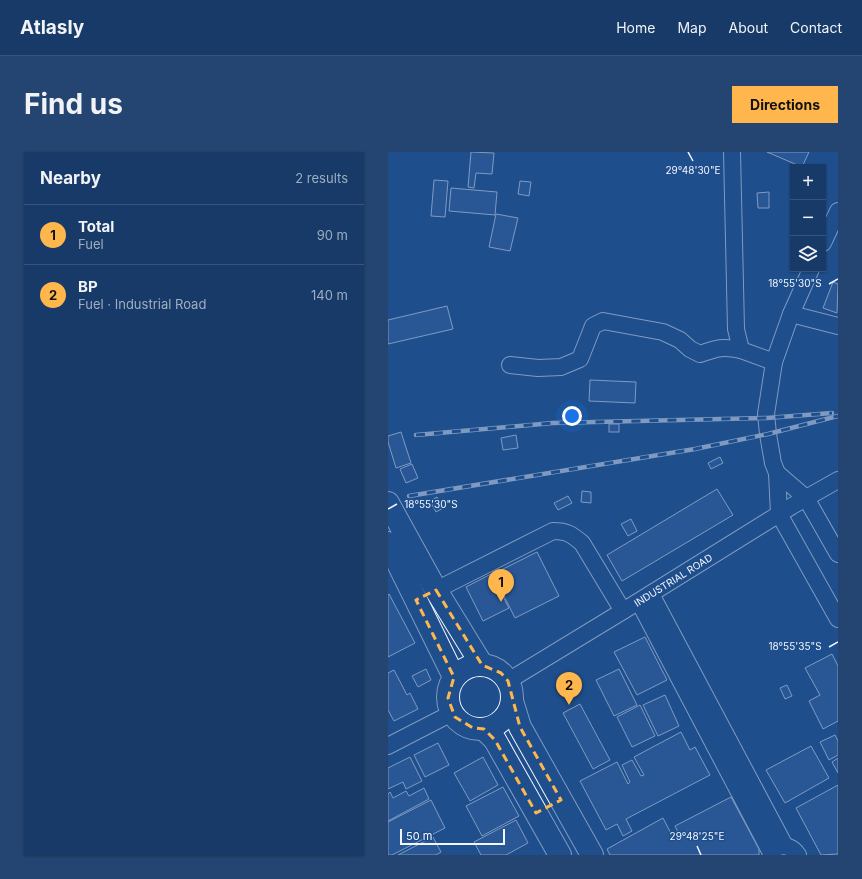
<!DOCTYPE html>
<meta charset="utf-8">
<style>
body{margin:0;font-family:Inter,sans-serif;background:#244571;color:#f1f3f6}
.controls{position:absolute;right:12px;top:12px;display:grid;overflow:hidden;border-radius:0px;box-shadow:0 1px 3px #0004}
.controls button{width:36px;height:36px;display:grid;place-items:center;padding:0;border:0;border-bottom:1px solid #36547d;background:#173a69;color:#f1f3f6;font:20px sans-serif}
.scale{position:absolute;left:12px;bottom:10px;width:105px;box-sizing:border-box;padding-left:4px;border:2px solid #f2f6ff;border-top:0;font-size:11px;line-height:14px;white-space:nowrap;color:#f2f6ff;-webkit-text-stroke:3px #1f4e8c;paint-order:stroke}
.you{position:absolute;left:184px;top:264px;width:14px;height:14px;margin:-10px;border:3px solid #fff;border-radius:50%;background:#1a73e8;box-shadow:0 0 0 6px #1a73e833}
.badge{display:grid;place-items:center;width:26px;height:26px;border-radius:50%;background:#ffb74d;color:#111;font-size:13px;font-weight:700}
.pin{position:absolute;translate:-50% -33px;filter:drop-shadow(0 1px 2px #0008)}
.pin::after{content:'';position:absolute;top:21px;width:14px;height:12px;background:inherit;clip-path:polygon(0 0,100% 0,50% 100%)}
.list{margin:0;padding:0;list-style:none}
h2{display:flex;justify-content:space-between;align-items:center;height:52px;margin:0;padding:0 16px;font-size:17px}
h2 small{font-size:13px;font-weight:400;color:#9eadc0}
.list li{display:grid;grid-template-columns:26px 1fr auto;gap:12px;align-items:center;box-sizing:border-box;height:60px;padding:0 16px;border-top:1px solid #36547d}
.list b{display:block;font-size:15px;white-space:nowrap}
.list p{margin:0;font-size:13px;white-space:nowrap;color:#9eadc0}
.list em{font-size:13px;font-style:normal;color:#9eadc0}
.icon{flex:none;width:22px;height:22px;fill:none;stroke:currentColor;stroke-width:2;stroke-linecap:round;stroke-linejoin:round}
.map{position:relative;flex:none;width:450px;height:703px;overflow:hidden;border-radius:0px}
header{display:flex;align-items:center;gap:24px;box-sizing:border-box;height:56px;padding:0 20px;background:#173a69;border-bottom:1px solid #36547d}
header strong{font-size:19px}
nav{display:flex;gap:22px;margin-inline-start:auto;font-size:14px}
.intro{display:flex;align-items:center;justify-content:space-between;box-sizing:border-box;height:96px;padding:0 24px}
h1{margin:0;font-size:28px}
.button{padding:10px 18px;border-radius:0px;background:#ffb74d;color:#111;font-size:14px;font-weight:700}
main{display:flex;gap:24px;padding:0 24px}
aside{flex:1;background:#173a69;border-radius:0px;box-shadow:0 1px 3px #0004}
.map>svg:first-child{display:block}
.building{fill:#3563a3;stroke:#f2f6ff}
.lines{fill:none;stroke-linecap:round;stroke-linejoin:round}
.minor-casing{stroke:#f2f6ff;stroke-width:18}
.highway-casing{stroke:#f2f6ff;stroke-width:24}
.minor{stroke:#1f4e8c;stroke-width:16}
.highway{stroke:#1f4e8c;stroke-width:22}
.rail-casing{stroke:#f2f6ff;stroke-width:4.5}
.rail{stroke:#1f4e8c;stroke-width:3;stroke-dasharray:9;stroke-linecap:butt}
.marked{fill:none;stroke:#ffb74d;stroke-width:3;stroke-dasharray:8 5;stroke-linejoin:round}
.ticks{fill:none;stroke:#f2f6ff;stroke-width:1.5}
.labels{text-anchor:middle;stroke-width:3;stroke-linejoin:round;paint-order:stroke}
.street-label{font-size:10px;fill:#f2f6ff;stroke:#1f4e8c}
.ticks-label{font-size:10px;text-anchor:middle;fill:#f2f6ff;stroke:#1f4e8c;stroke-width:3;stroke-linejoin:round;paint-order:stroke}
</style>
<header>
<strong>Atlasly</strong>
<nav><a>Home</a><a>Map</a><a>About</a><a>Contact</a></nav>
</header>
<div class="intro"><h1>Find us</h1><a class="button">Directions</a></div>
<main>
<aside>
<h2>Nearby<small>2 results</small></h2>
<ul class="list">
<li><span class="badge">1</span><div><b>Total</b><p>Fuel</p></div><em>90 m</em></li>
<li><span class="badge">2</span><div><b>BP</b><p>Fuel · Industrial Road</p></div><em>140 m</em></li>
</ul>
</aside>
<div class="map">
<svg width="450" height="703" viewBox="0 0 450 703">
<rect width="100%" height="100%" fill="#1f4e8c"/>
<g class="building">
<polygon points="83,0 106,1 104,22 88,21 86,36 80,35"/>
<polygon points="379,0 421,0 414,15"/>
<polygon points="46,28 60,29 57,65 43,64"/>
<polygon points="132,29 143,30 141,44 130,42"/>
<polygon points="63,36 109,40 107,63 61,59"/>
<polygon points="381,40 381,56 370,56 369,41"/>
<polygon points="108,62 130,66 122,99 101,95"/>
<polygon points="445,130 450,132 449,161 435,156"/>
<polygon points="59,154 65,177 0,192 0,168"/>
<polygon points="202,228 248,230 247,251 201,249"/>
<rect x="221" y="272" width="10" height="8"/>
<polygon points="13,280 23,311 8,316 0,290 0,284"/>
<polygon points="128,283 130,296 115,298 113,286"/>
<polygon points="332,305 335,311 323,317 320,311"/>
<polygon points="24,312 30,326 18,331 12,317"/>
<polygon points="329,337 345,363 234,429 219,403"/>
<polygon points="194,339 203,340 203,351 193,350"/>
<polygon points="180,344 184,351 170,358 166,351"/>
<polygon points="49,345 55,356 48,360 42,349"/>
<polygon points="243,367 249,379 240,384 233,372"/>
<polygon points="149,400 171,444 127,466 105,422"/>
<polygon points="103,422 121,456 95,469 78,435"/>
<polygon points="1,442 27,491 0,505 0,443"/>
<polygon points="257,485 279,528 249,543 226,500"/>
<polygon points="444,502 450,514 450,569 435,577 421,549 432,543 417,516"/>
<polygon points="38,517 43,528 30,535 24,524"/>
<polygon points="231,517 249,553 226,564 208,528"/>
<polygon points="6,518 19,543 22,541 30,557 6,569 0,558 0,521"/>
<polygon points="399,533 404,544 397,547 392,536"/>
<polygon points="277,543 291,574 270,584 255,553"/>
<polygon points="192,552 222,608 205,617 175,561"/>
<polygon points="252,553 267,584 244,595 229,565"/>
<polygon points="293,580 302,598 307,595 322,623 238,667 244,679 235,684 229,672 218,678 192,629 229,610 240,632 242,630 234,613 244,608 253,624 256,623 246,605"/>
<polygon points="447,583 450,589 450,603 441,608 432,590"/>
<polygon points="50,591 61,613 37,625 26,603"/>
<polygon points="423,594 441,626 397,651 378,618"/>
<polygon points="22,605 34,629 18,637 15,630 0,637 0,616"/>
<polygon points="95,605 110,633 82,649 66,621"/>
<polygon points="450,606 450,621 444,610"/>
<polygon points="450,633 450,702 433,703 408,656"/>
<polygon points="115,635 131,664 94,684 78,654"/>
<polygon points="36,636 41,647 0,669 0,642 2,640 5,646 18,639 21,644"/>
<polygon points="343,645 371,697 371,703 222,703 219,697 275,666 287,689 293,686 287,674"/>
<polygon points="43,648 57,676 4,703 0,703 0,670"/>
<polygon points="128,668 140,691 118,703 93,703 86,690"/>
<polygon points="45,685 53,700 48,703 10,703"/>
</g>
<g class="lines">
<defs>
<g id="minor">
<polyline points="344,0 348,177 353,198 386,210"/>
<polyline points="435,91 450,59"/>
<polyline points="423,117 403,162 386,210 378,262 380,282 385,311 389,321 418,346 450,402"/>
<polyline points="403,162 450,174"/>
<path d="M122 213 150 216 173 215 192 207 205 174 215 169 275 180 292 188 302 197 312 202C329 196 335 194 353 198"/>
<polyline points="389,321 391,362 450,467"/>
<path d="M48 438 165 379C179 379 183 382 194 391L235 459"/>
<polyline points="263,442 397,694"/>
<polyline points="251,450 383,701"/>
<polyline points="120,529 235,459 404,354 450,328"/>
<polyline points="0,594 64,561"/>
<path d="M388 696C397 692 405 695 410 703"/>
</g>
<g id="highway">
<polyline points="0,351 48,438 94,513"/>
<polyline points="0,391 66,525"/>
<circle cx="92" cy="545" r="32"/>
<polyline points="124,549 132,575 204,703"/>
<polyline points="96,577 107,588 172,703"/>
</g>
</defs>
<use href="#minor" class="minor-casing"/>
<use href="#highway" class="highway-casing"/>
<use href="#minor" class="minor"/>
<use href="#highway" class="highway"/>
<defs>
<g id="rail">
<polyline points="28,283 165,271 379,266 444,261"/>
<polyline points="21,344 307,297 380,282 450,264"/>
</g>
</defs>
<use href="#rail" class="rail-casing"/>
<use href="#rail" class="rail"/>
</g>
<path d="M0 0H450V703H0ZM48 438 94 513 113 521 120 529 132 575 173 648 148 661 107 588 96 577 85 576 67 565 60 546 66 525 28 448Z" fill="#1f4e8c" fill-opacity=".55" fill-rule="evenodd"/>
<path class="marked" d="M48 438 94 513 113 521 120 529 132 575 173 648 148 661 107 588 96 577 85 576 67 565 60 546 66 525 28 448Z"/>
<path class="ticks" d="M300 0 305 9M441 132 450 127M0 357 9 352M441 495 450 490M309 694 313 703"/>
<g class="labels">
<g class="street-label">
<text transform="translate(285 428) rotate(-32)" y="4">INDUSTRIAL ROAD</text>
</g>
</g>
<g class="ticks-label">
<text x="305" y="22">29°48'30"E</text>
<text x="407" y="135">18°55'30"S</text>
<text x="43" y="356">18°55'30"S</text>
<text x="407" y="498">18°55'35"S</text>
<text x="309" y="688">29°48'25"E</text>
</g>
</svg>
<div class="controls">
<button>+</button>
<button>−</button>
<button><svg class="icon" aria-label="layers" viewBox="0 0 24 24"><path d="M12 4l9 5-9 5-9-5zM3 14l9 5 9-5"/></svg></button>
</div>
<div class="scale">50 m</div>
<div class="you"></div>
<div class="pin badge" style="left:113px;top:450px">1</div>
<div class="pin badge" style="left:181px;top:553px">2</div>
</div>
</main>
